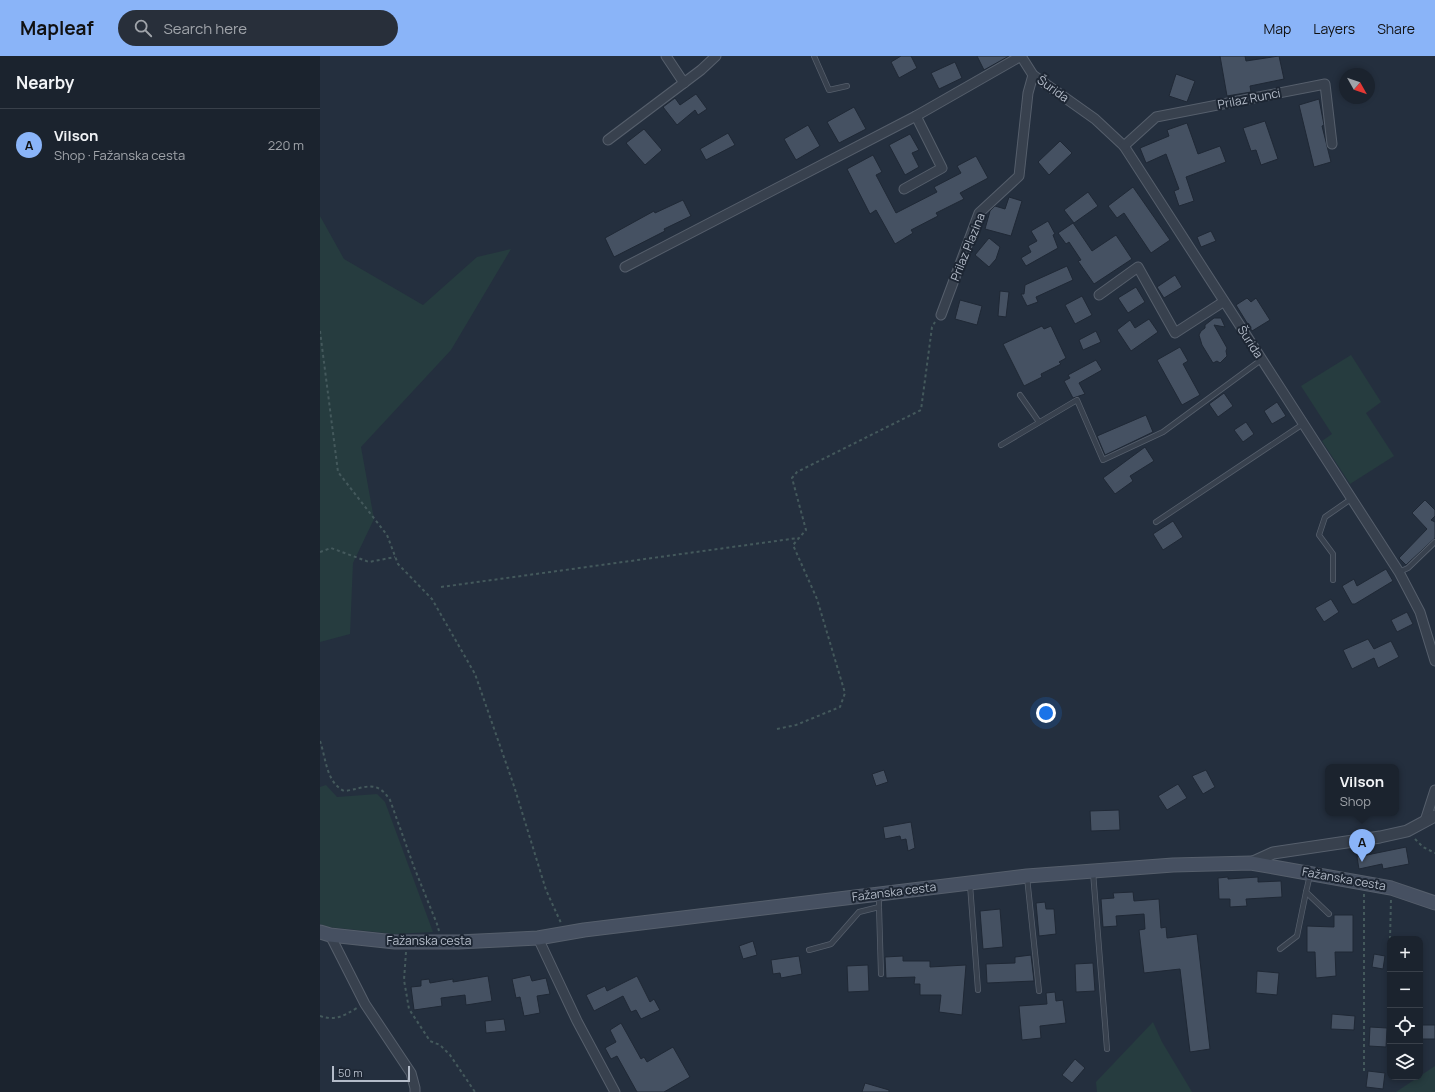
<!DOCTYPE html>
<meta charset="utf-8">
<style>
body{margin:0;font-family:Manrope,sans-serif;background:#282f3a;color:#f1f3f6}
.controls{position:absolute;right:12px;bottom:12px;display:grid;overflow:hidden;border-radius:8px;box-shadow:0 2px 6px #0003}
.controls button{width:36px;height:36px;display:grid;place-items:center;padding:0;border:0;border-bottom:1px solid #39404a;background:#1b232e;color:#f1f3f6;font:20px sans-serif}
.compass{position:absolute;left:1019px;top:12px;width:36px;height:36px;border-radius:50%;background:#1b232e;box-shadow:0 2px 6px #0003;rotate:130deg}
.scale{position:absolute;left:12px;bottom:10px;width:78px;box-sizing:border-box;padding-left:4px;border:2px solid #b4bcc9;border-top:0;font-size:11px;line-height:14px;white-space:nowrap;color:#b4bcc9;-webkit-text-stroke:3px #1d2633;paint-order:stroke}
.you{position:absolute;left:726px;top:657px;width:14px;height:14px;margin:-10px;border:3px solid #fff;border-radius:50%;background:#1a73e8;box-shadow:0 0 0 6px #1a73e833}
.badge{display:grid;place-items:center;width:26px;height:26px;border-radius:50%;background:#8ab4f8;color:#111;font-size:13px;font-weight:700}
.pin{position:absolute;translate:-50% -33px;filter:drop-shadow(0 1px 2px #0008)}
.pin::after{content:'';position:absolute;top:21px;width:14px;height:12px;background:inherit;clip-path:polygon(0 0,100% 0,50% 100%)}
.popup{position:absolute;left:1005px;top:708px;width:74px;height:52px;box-sizing:border-box;display:grid;place-content:center;border-radius:8px;background:#1b232e;filter:drop-shadow(0 1px 3px #0005);font-size:13px;white-space:nowrap;color:#a0a4aa}
.popup b{font-size:15px;color:#f1f3f6}
.popup::after{content:'';position:absolute;left:50%;top:100%;margin-left:-8px;border:8px solid transparent;border-top-color:#1b232e}
.list{margin:0;padding:0;list-style:none}
h2{display:flex;justify-content:space-between;align-items:center;height:52px;margin:0;padding:0 16px;font-size:17px}
h2 small{font-size:13px;font-weight:400;color:#a0a4aa}
.list li{display:grid;grid-template-columns:26px 1fr auto;gap:12px;align-items:center;box-sizing:border-box;height:72px;padding:0 16px;border-top:1px solid #39404a}
.list b{display:block;font-size:15px;white-space:nowrap}
.list p{margin:0;font-size:13px;white-space:nowrap;color:#a0a4aa}
.list em{font-size:13px;font-style:normal;color:#a0a4aa}
.icon{flex:none;width:22px;height:22px;fill:none;stroke:currentColor;stroke-width:2;stroke-linecap:round;stroke-linejoin:round}
.map{position:relative;flex:none;width:1115px;height:1036px;overflow:hidden}
header{display:flex;align-items:center;gap:24px;box-sizing:border-box;height:56px;padding:0 20px;background:#8ab4f8;color:#111}
header strong{font-size:19px}
nav{display:flex;gap:22px;margin-inline-start:auto;font-size:14px}
.search{width:280px;height:36px;background:#282f3a;display:flex;align-items:center;gap:10px;box-sizing:border-box;padding:0 14px;border-radius:22px;color:#a0a4aa;font-size:15px}
main{display:flex}
aside{flex:1;background:#1b232e}
.map>svg:first-child{display:block}
.green{fill:#263c3f}
.building{fill:#455162;stroke:#1f2835}
.lines{fill:none;stroke-linecap:round;stroke-linejoin:round}
.service-casing{stroke:#565f6c;stroke-width:6}
.minor-casing{stroke:#565f6c;stroke-width:11}
.tertiary-casing{stroke:#565f6c;stroke-width:13}
.secondary-casing{stroke:#565f6c;stroke-width:15}
.path{stroke:#44595c;stroke-width:2;stroke-dasharray:3 3;stroke-linecap:butt}
.service{stroke:#38414e;stroke-width:4.5}
.minor{stroke:#38414e;stroke-width:9}
.tertiary{stroke:#38414e;stroke-width:11}
.secondary{stroke:#465061;stroke-width:13}
.labels{text-anchor:middle;stroke-width:4;stroke-linejoin:round;paint-order:stroke}
.street-label{font-size:12px;fill:#b4bcc9;stroke:#1d2633}
</style>
<header>
<strong>Mapleaf</strong>
<div class="search"><svg class="icon" aria-label="search" viewBox="0 0 24 24"><circle cx="10" cy="10" r="6"/><path d="M15 15l6 6"/></svg>Search here</div>
<nav><a>Map</a><a>Layers</a><a>Share</a></nav>
</header>
<main>
<aside>
<h2>Nearby<small></small></h2>
<ul class="list">
<li><span class="badge">A</span><div><b>Vilson</b><p>Shop · Fažanska cesta</p></div><em>220 m</em></li>
</ul>
</aside>
<div class="map">
<svg width="1115" height="1036" viewBox="0 0 1115 1036">
<rect width="100%" height="100%" fill="#242f3e"/>
<g class="green">
<polygon points="0,160 24,203 103,249 157,201 191,193 131,294 41,391 54,463 33,507 30,578 0,586"/>
<polygon points="1031,299 1061,346 1046,357 1074,400 1030,428 1002,385 1012,378 981,330"/>
<polygon points="6,729 17,741 57,738 65,746 113,876 75,878 8,871 0,868 0,731"/>
<polygon points="833,966 842,986 872,1036 777,1036 776,1026"/>
<polygon points="1115,1010 1115,1036 1076,1036"/>
</g>
<g class="building">
<polygon points="581,0 591,0 597,12 579,22 571,6"/>
<polygon points="657,0 689,0 664,14"/>
<polygon points="900,0 925,0 926,5 959,0 964,23 930,30 931,36 907,40"/>
<polygon points="635,6 642,22 619,33 611,17"/>
<polygon points="856,18 875,25 867,46 849,40"/>
<polygon points="376,38 387,53 378,59 375,54 357,69 343,51 355,42 360,49"/>
<polygon points="999,43 1004,69 1002,70 1011,106 994,111 979,49"/>
<polygon points="534,51 546,73 519,87 507,66"/>
<polygon points="945,65 958,103 941,109 936,94 931,95 923,72"/>
<polygon points="867,67 878,98 900,90 906,106 866,121 874,145 859,150 854,135 859,133 846,98 826,107 820,92 849,80 847,74"/>
<polygon points="488,69 500,90 476,104 464,83"/>
<polygon points="324,73 342,94 325,109 306,87"/>
<polygon points="408,77 415,89 386,104 380,93"/>
<polygon points="590,78 599,94 592,97 599,111 585,119 569,89"/>
<polygon points="740,85 752,97 729,119 718,106"/>
<polygon points="553,99 562,116 556,119 576,157 617,136 614,131 641,117 637,110 656,100 668,122 640,137 644,143 616,157 618,160 591,174 593,177 575,188 556,154 550,158 527,113"/>
<polygon points="813,131 850,184 831,197 804,157 797,162 788,150"/>
<polygon points="768,136 778,150 754,167 744,154"/>
<polygon points="689,141 702,145 691,180 665,173 670,155 675,150 685,153"/>
<polygon points="363,144 371,160 344,173 345,175 294,201 285,182 334,155 335,157"/>
<polygon points="728,165 735,178 733,179 738,192 706,210 701,202 711,196 708,190 717,185 711,175"/>
<polygon points="753,167 772,195 796,179 812,203 774,228 758,205 761,204 749,186 746,188 738,177"/>
<polygon points="891,175 896,185 881,191 877,181"/>
<polygon points="669,182 680,191 676,203 669,211 655,199"/>
<polygon points="747,210 753,224 716,241 718,246 707,250 701,238 704,238 705,229"/>
<polygon points="855,219 862,231 844,242 837,231"/>
<polygon points="816,231 825,246 808,257 798,242"/>
<polygon points="680,235 689,236 686,261 678,260"/>
<polygon points="762,240 772,259 755,268 745,249"/>
<polygon points="927,242 931,246 936,242 950,264 932,275 916,249"/>
<polygon points="640,244 662,250 657,269 635,263"/>
<polygon points="894,262 901,262 905,271 894,269 907,292 906,295 907,300 900,307 897,305 893,307 882,289 879,279 881,275 885,272 885,269"/>
<polygon points="829,263 838,276 811,295 797,274 810,264 815,272"/>
<polygon points="722,270 724,273 731,270 746,302 739,306 741,308 721,318 722,321 704,330 683,288"/>
<polygon points="776,275 781,286 763,294 759,284"/>
<polygon points="860,291 868,305 863,308 880,339 862,349 837,304"/>
<polygon points="776,304 782,314 759,327 765,338 753,342 744,325 750,322 748,319"/>
<polygon points="904,337 913,350 898,361 889,348"/>
<polygon points="957,346 966,360 952,368 944,355"/>
<polygon points="826,359 833,376 785,399 777,380"/>
<polygon points="926,366 934,378 923,386 914,374"/>
<polygon points="825,391 834,405 810,420 813,425 795,438 783,422"/>
<polygon points="1105,444 1115,454 1115,460 1111,464 1115,466 1115,482 1086,509 1079,502 1107,473 1092,457"/>
<polygon points="853,465 863,481 843,494 833,478"/>
<polygon points="1066,513 1073,525 1035,548 1032,548 1022,530 1034,523 1037,530"/>
<polygon points="1011,543 1019,556 1004,566 995,552"/>
<polygon points="1087,556 1093,568 1077,576 1071,564"/>
<polygon points="1048,583 1054,593 1071,585 1079,601 1058,612 1054,602 1032,613 1023,594"/>
<polygon points="564,714 568,726 556,730 552,718"/>
<polygon points="886,714 895,731 883,738 872,720"/>
<polygon points="858,728 867,742 847,754 838,740"/>
<polygon points="799,754 800,774 771,775 770,755"/>
<polygon points="591,766 595,792 588,795 586,783 581,784 580,780 565,783 563,771"/>
<polygon points="1086,791 1089,808 1063,813 1062,808 1039,813 1037,801"/>
<polygon points="908,821 908,823 938,821 938,826 961,825 962,841 926,843 927,850 910,851 910,843 899,843 898,822"/>
<polygon points="813,836 814,845 839,843 841,872 846,871 847,882 877,878 890,993 870,996 860,913 824,917 819,874 825,873 824,858 796,860 797,870 783,871 781,843 794,842 793,837"/>
<polygon points="725,846 726,853 734,853 736,878 719,880 716,847"/>
<polygon points="680,853 683,891 663,893 660,855"/>
<polygon points="1014,859 1033,859 1033,896 1015,896 1016,920 996,922 995,896 987,896 987,870 1014,871"/>
<polygon points="433,885 437,899 423,903 419,890"/>
<polygon points="1054,898 1065,900 1063,913 1052,911"/>
<polygon points="711,899 714,925 667,927 666,908 695,907 695,901"/>
<polygon points="479,900 482,918 461,922 460,917 453,918 451,904"/>
<polygon points="583,900 583,905 610,905 610,911 646,909 642,959 619,956 621,939 600,939 600,928 594,928 595,921 566,922 565,901"/>
<polygon points="773,907 775,935 756,936 755,908"/>
<polygon points="548,909 549,935 528,936 527,910"/>
<polygon points="937,915 959,917 957,939 936,937"/>
<polygon points="210,919 212,925 226,922 230,938 217,940 220,957 204,960 200,941 196,942 192,923"/>
<polygon points="168,920 172,945 146,949 145,939 121,942 122,950 94,954 91,931 101,930 101,924 109,923 110,927 133,923 133,926"/>
<polygon points="317,920 330,946 334,943 340,954 321,963 316,954 311,956 303,940 274,955 266,939 285,930 287,935"/>
<polygon points="735,936 736,945 743,944 746,967 720,970 721,982 702,984 699,950 727,948 726,937"/>
<polygon points="1012,958 1035,960 1034,974 1011,973"/>
<polygon points="184,963 186,975 166,977 165,965"/>
<polygon points="301,967 321,1003 324,1001 327,1006 353,991 370,1021 344,1036 317,1036 297,1000 291,1003 285,992 296,986 290,974"/>
<rect x="1100" y="969" width="15" height="14"/>
<polygon points="1050,971 1067,972 1066,991 1049,990"/>
<polygon points="755,1003 765,1012 752,1027 742,1019"/>
<polygon points="1048,1015 1065,1017 1063,1033 1046,1031"/>
<polygon points="545,1027 569,1034 569,1036 542,1036"/>
</g>
<g class="lines">
<defs>
<g id="service">
<polyline points="494,0 509,34 527,30"/>
<polyline points="700,339 719,366"/>
<polyline points="681,389 757,344 783,404 843,376 941,304"/>
<polyline points="836,466 983,368"/>
<polyline points="1079,516 1088,512 1115,486"/>
<polyline points="1013,524 1013,498 999,479 1005,461 1031,443"/>
<polyline points="773,816 787,993"/>
<polyline points="990,819 986,836 1009,858"/>
<polyline points="707,821 719,935"/>
<polyline points="650,829 658,934"/>
<polyline points="559,851 561,918"/>
<polyline points="960,893 977,880 986,836"/>
<polyline points="489,894 511,888 539,856 559,851 559,840"/>
</g>
<g id="minor">
<polyline points="346,0 364,27"/>
<polyline points="701,0 713,19 775,63 804,90 1079,516 1100,556 1115,605"/>
<polyline points="288,84 381,14 396,0"/>
<polyline points="804,90 836,61 1005,28 1012,88"/>
<polyline points="584,133 622,112 596,60"/>
<polyline points="305,211 596,60 701,0"/>
<polyline points="779,239 818,211 855,277 903,246"/>
<polyline points="621,259 659,157 699,120 708,37 713,19"/>
<polyline points="1105,765 1115,734"/>
<polyline points="10,879 45,948 91,1017 95,1032 95,1036"/>
<polyline points="218,882 257,965 295,1036"/>
</g>
<polyline id="tertiary" points="931,807 953,797 1060,781 1087,775 1115,760"/>
<polyline id="secondary" points="0,876 10,879 75,886 138,886 218,882 264,874 707,820 853,809 931,807 1071,832 1115,847"/>
</defs>
<use href="#service" class="service-casing"/>
<use href="#minor" class="minor-casing"/>
<use href="#tertiary" class="tertiary-casing"/>
<use href="#secondary" class="secondary-casing"/>
<g class="path">
<polyline points="0,275 18,416 67,479 78,508 112,543 155,618 194,730 226,834 241,867"/>
<polyline points="0,496 11,492 49,506 75,501"/>
<polyline points="121,531 478,482"/>
<polyline points="457,673 476,669 520,651 525,637 497,543 473,489 486,474 472,422 477,416 601,354 612,271 615,266"/>
<path d="M0 685C6 702 6 726 24 735 44 733 56 722 70 744L94 811 117 868 119 875"/>
<polyline points="1095,783 1103,791 1115,797"/>
<polyline points="1044,838 1044,1016"/>
<polyline points="1070,883 1071,843"/>
<polyline points="86,896 84,924 89,953 110,985 120,989 130,999 155,1036"/>
<polyline points="1070,916 1070,896"/>
<path d="M0 960C16 965 23 960 37 952"/>
</g>
<use href="#service" class="service"/>
<use href="#minor" class="minor"/>
<use href="#tertiary" class="tertiary"/>
<use href="#secondary" class="secondary"/>
</g>
<g class="labels">
<g class="street-label">
<text transform="translate(733 33) rotate(36)" y="4">Šurida</text>
<text transform="translate(929 43) rotate(-11)" y="4">Prilaz Runci</text>
<text transform="translate(648 191) rotate(-68)" y="4">Prilaz Plazina</text>
<text transform="translate(930 286) rotate(57)" y="4">Šurida</text>
<text transform="translate(1024 823) rotate(10)" y="4">Fažanska cesta</text>
<text transform="translate(574 836) rotate(-7)" y="4">Fažanska cesta</text>
<text x="109" y="889">Fažanska cesta</text>
</g>
</g>
</svg>
<div class="controls">
<button>+</button>
<button>−</button>
<button><svg class="icon" aria-label="locate" viewBox="0 0 24 24"><circle cx="12" cy="12" r="6"/><path d="M12 2v4M12 18v4M2 12h4M18 12h4"/></svg></button>
<button><svg class="icon" aria-label="layers" viewBox="0 0 24 24"><path d="M12 4l9 5-9 5-9-5zM3 14l9 5 9-5"/></svg></button>
</div>
<svg class="compass" viewBox="-18 -18 36 36"><path d="M0-13l5 13h-10z" fill="#e53935"/><path d="M0 13l5-13h-10z" fill="#a0a4aa"/></svg>
<div class="scale">50 m</div>
<div class="you"></div>
<div class="pin badge" style="left:1042px;top:806px">A</div>
<div class="popup"><b>Vilson</b>Shop</div>
</div>
</main>
